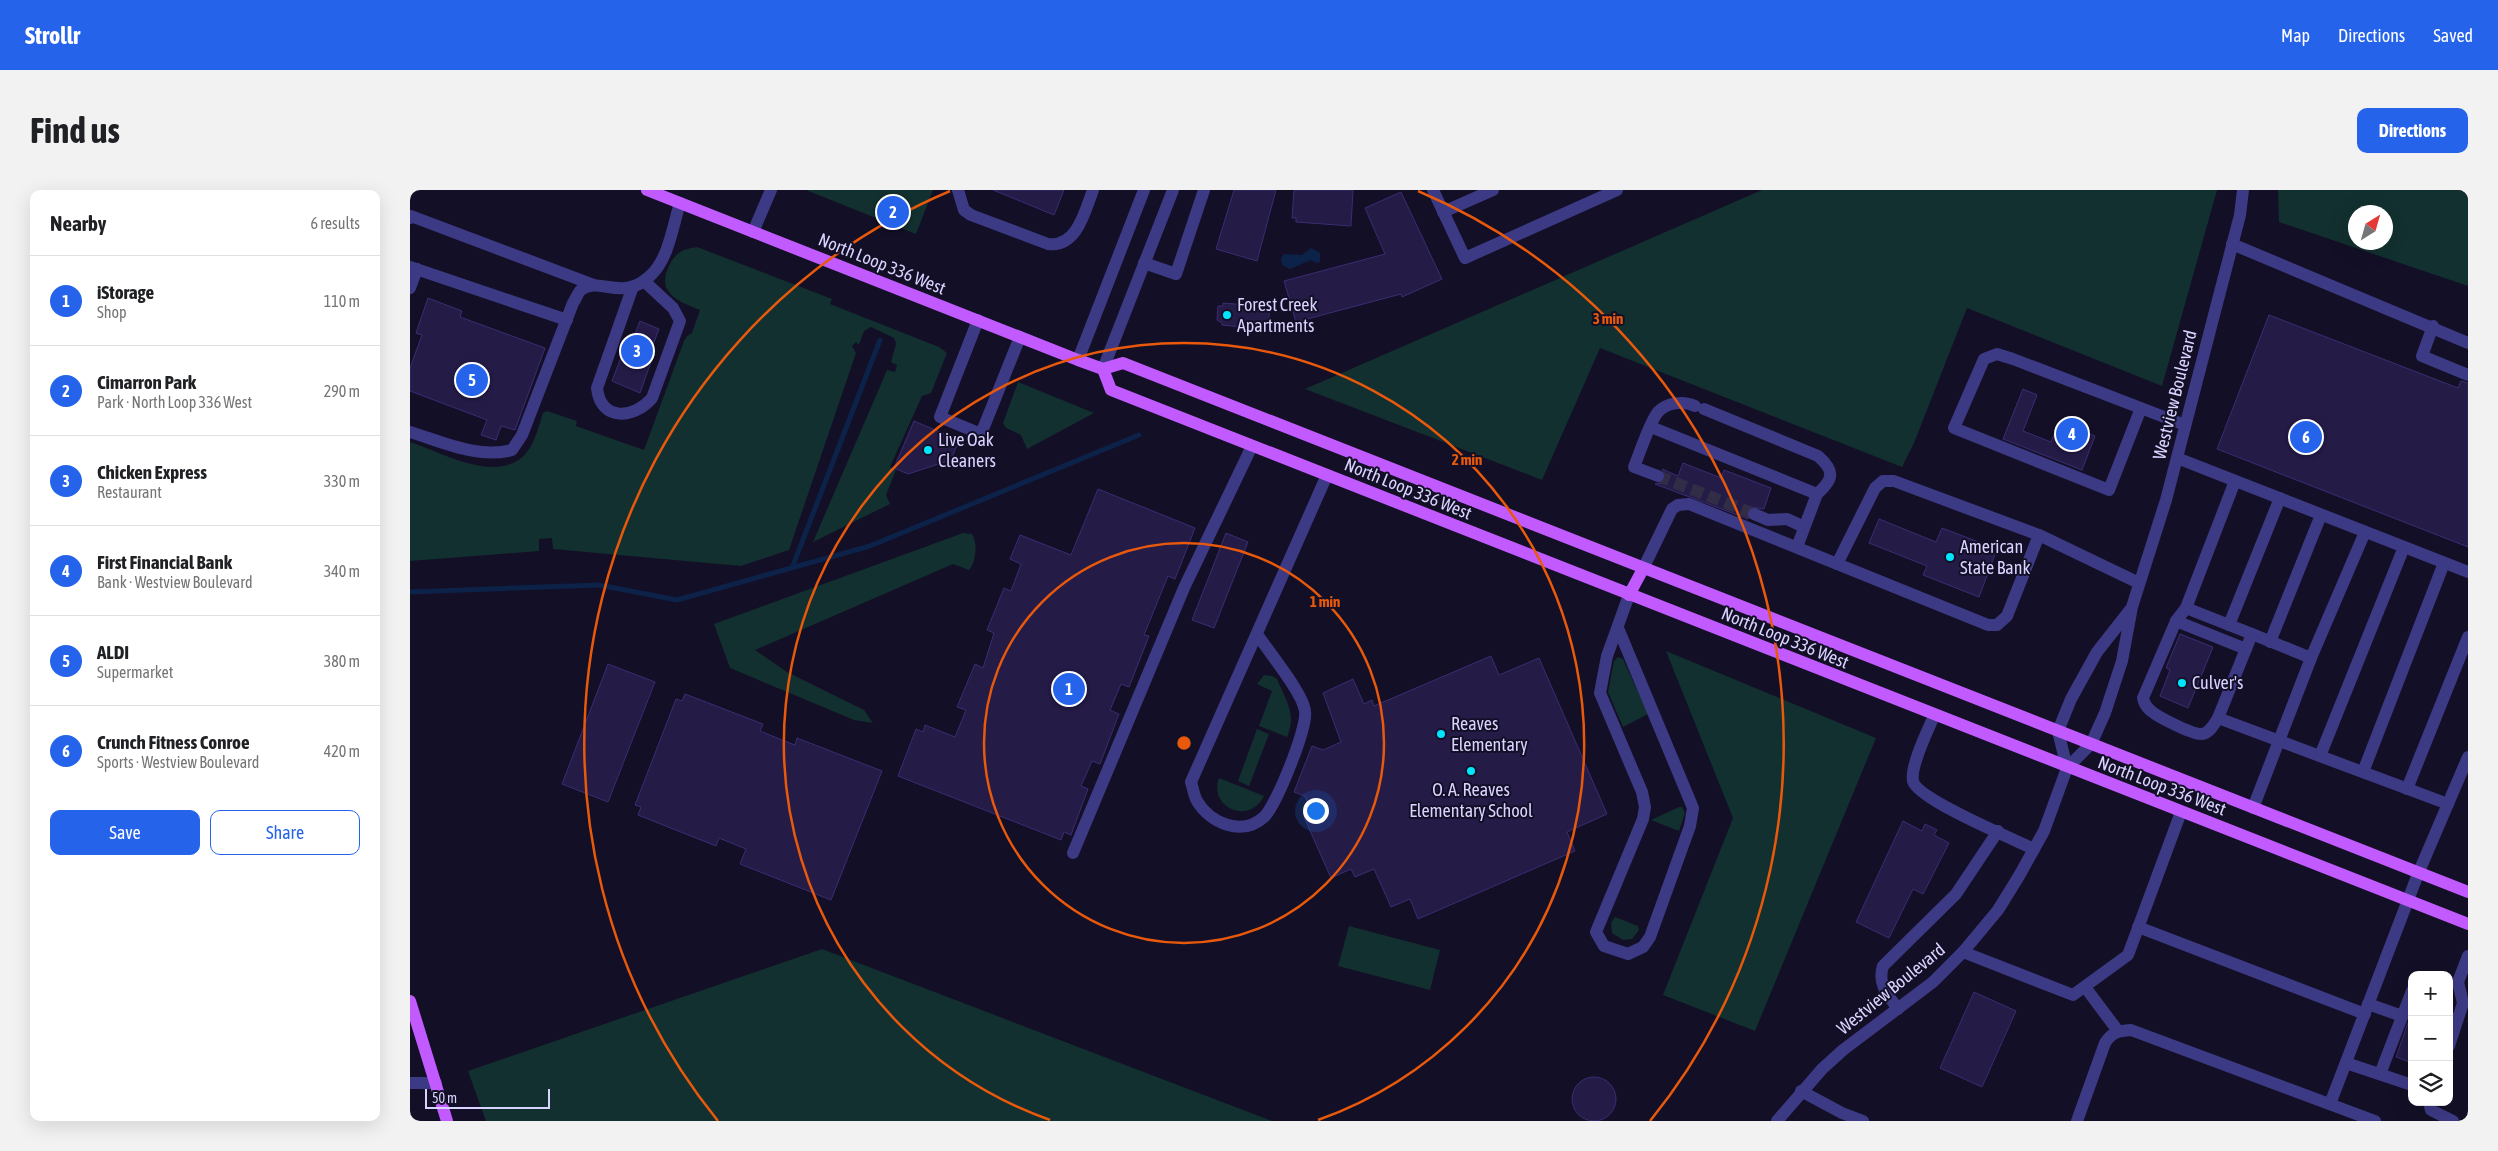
<!DOCTYPE html>
<meta charset="utf-8">
<style>
body{margin:0;font-family:"Asap Condensed",sans-serif;background:#f2f2f2;color:#202124}
.controls{position:absolute;right:15px;bottom:15px;display:grid;overflow:hidden;border-radius:10px;box-shadow:0 5px 20px #0002}
.controls button{width:45px;height:45px;display:grid;place-items:center;padding:0;border:0;border-bottom:1px solid #e0e0e0;background:#fff;color:#202124;font:25px sans-serif}
.compass{position:absolute;left:1938px;top:15px;width:45px;height:45px;border-radius:50%;background:#fff;box-shadow:0 5px 20px #0002;rotate:37deg}
.scale{position:absolute;left:15px;bottom:12px;width:125px;box-sizing:border-box;padding-left:5px;border:2px solid #d9d4ff;border-top:0;font-size:14px;line-height:18px;white-space:nowrap;color:#d9d4ff;-webkit-text-stroke:4px #130f26;paint-order:stroke}
.you{position:absolute;left:905px;top:620px;width:18px;height:18px;margin:-12px;border:4px solid #fff;border-radius:50%;background:#1a73e8;box-shadow:0 0 0 8px #1a73e833}
.badge{display:grid;place-items:center;width:32px;height:32px;border-radius:50%;background:#2563eb;color:#fff;font-size:16px;font-weight:700}
.pin{position:absolute;translate:-50% -50%;border:2px solid #fff;box-shadow:0 1px 5px #0006}
.list{margin:0;padding:0;list-style:none}
h2{display:flex;justify-content:space-between;align-items:center;height:65px;margin:0;padding:0 20px;font-size:21px}
h2 small{font-size:16px;font-weight:400;color:#757577}
.list li{display:grid;grid-template-columns:32px 1fr auto;gap:15px;align-items:center;box-sizing:border-box;height:90px;padding:0 20px;border-top:1px solid #e0e0e0}
.list b{display:block;font-size:19px;white-space:nowrap}
.list p{margin:0;font-size:16px;white-space:nowrap;color:#757577}
.list em{font-size:16px;font-style:normal;color:#757577}
.actions{display:flex;gap:10px;padding:15px 20px}
.actions a{flex:1;padding:11px 0;border:1px solid #2563eb;border-radius:10px;text-align:center;font-size:18px;color:#2563eb}
.actions .main{background:#2563eb;color:#fff}
.icon{flex:none;width:28px;height:28px;fill:none;stroke:currentColor;stroke-width:2;stroke-linecap:round;stroke-linejoin:round}
.map{position:relative;flex:none;width:2058px;height:931px;overflow:hidden;border-radius:10px}
header{display:flex;align-items:center;gap:30px;box-sizing:border-box;height:70px;padding:0 25px;background:#2563eb;color:#fff}
header strong{font-size:24px}
nav{display:flex;gap:28px;margin-inline-start:auto;font-size:18px}
.intro{display:flex;align-items:center;justify-content:space-between;box-sizing:border-box;height:120px;padding:0 30px}
h1{margin:0;font-size:35px}
.button{padding:12px 22px;border-radius:10px;background:#2563eb;color:#fff;font-size:18px;font-weight:700}
main{display:flex;gap:30px;padding:0 30px}
aside{flex:1;background:#fff;border-radius:10px;box-shadow:0 5px 20px #0002}
.map>svg:first-child{display:block}
.green{fill:#12302f;fill-rule:evenodd}
.water{fill:#0c2248}
.lines{fill:none;stroke-linecap:round;stroke-linejoin:round}
.stream{stroke:#0c2248;stroke-width:5}
.building{fill:#241b47;stroke:#3b2d73}
.minor-tunnel{stroke:#312d47;stroke-width:12;stroke-dasharray:12 6;stroke-linecap:butt}
.minor{stroke:#3d3a85;stroke-width:12}
.major{stroke:#c25bff;stroke-width:12}
.ring{fill:none;stroke:#e8590c;stroke-width:2.5}
.poi-dot{fill:#00e5ff;stroke:#130f26;stroke-width:2}
.labels{text-anchor:middle;stroke-width:4;stroke-linejoin:round;paint-order:stroke}
.street-label{font-size:18px;fill:#d9d4ff;stroke:#130f26}
.poi-label{font-size:18px;fill:#d9d4ff;stroke:#130f26;text-anchor:start}
.centre{fill:#e8590c;stroke:#130f26;stroke-width:2.5}
.ring-label{font-size:15px;text-anchor:middle;font-weight:bold;fill:#e8590c;stroke:#130f26;stroke-width:4;stroke-linejoin:round;paint-order:stroke}
</style>
<header>
<strong>Strollr</strong>
<nav><a>Map</a><a>Directions</a><a>Saved</a></nav>
</header>
<div class="intro"><h1>Find us</h1><a class="button">Directions</a></div>
<main>
<aside>
<h2>Nearby<small>6 results</small></h2>
<ul class="list">
<li><span class="badge">1</span><div><b>iStorage</b><p>Shop</p></div><em>110 m</em></li>
<li><span class="badge">2</span><div><b>Cimarron Park</b><p>Park · North Loop 336 West</p></div><em>290 m</em></li>
<li><span class="badge">3</span><div><b>Chicken Express</b><p>Restaurant</p></div><em>330 m</em></li>
<li><span class="badge">4</span><div><b>First Financial Bank</b><p>Bank · Westview Boulevard</p></div><em>340 m</em></li>
<li><span class="badge">5</span><div><b>ALDI</b><p>Supermarket</p></div><em>380 m</em></li>
<li><span class="badge">6</span><div><b>Crunch Fitness Conroe</b><p>Sports · Westview Boulevard</p></div><em>420 m</em></li>
</ul>
<div class="actions"><a class="main">Save</a><a>Share</a></div>
</aside>
<div class="map">
<svg width="2058" height="931" viewBox="0 0 2058 931">
<rect width="100%" height="100%" fill="#130f26"/>
<g class="green">
<polygon points="396,0 523,0 506,44"/>
<polygon points="1352,0 1807,0 1752,196 1557,118 1504,253 1492,277 1190,158 1132,290 895,199"/>
<path d="M1868 0H2058V96L1869 32ZM1946 22H1976V52H1946Z"/>
<path d="M287 57 422 109 420 114 529 157 537 163 521 203 512 206 480 277 486 280 476 305 480 314 403 352 477 180 485 182 487 175 481 172 486 154 484 148 461 137 454 141 449 155 446 152 442 156 446 163 379 360 331 376 143 359 142 348 129 349V361L0 371V252C33 263 90 296 117 262 125 252 129 235 133 223L137 221 167 231 166 236 234 260 274 151 277 146 282 143 290 120C278 115 264 111 257 99 251 89 260 69 269 63 274 59 281 58 287 57Z"/>
<polygon points="608,192 684,223 617,259 611,245 596,238 593,233"/>
<path d="M553 343 562 344C568 353 566 372 559 380L543 374 345 460 377 482 454 520 463 533 444 530 320 478 304 434Z"/>
<polygon points="1256,461 1466,548 1345,841 1253,805 1323,628"/>
<polygon points="1208,467 1213,469 1238,524 1213,537 1198,502 1204,471"/>
<path d="M854 485 862 486 867 489C876 511 887 524 877 547L849 536 862 501 847 494Z"/>
<polygon points="847,539 859,544 839,596 828,591"/>
<path d="M809 588 854 606C839 636 798 617 809 588Z"/>
<polygon points="1269,617 1272,617 1275,623 1269,641 1241,630"/>
<polygon points="1205,727 1228,736 1229,740 1222,749 1213,750 1202,743 1201,733"/>
<polygon points="939,736 1030,760 1020,800 928,776"/>
<polygon points="412,759 862,931 76,931 58,881"/>
</g>
<polygon class="water" points="901,58 910,63 910,72 906,73 901,70 880,79 872,75 871,68 874,64 892,65"/>
<g class="lines">
<g class="stream">
<polyline points="382,378 470,150"/>
<polyline points="0,402 189,395 267,410 460,356 729,245"/>
</g>
</g>
<g class="building">
<polygon points="583,0 654,0 644,25"/>
<polygon points="824,0 866,0 847,71 806,59"/>
<polygon points="884,0 943,0 941,36 886,32 886,28 882,28"/>
<polygon points="991,2 1032,89 992,107 991,104 886,132 874,91 975,64 955,18"/>
<polygon points="18,108 52,121 50,127 135,158 105,240 91,236 86,250 71,245 77,230 0,201 0,178 12,145 6,143"/>
<polygon points="813,113 860,117 858,135 850,136 850,139 812,135 812,133 807,130 808,116 813,116"/>
<polygon points="1859,125 2048,198 2051,191 2058,193 2058,357 1807,259"/>
<polygon points="230,131 249,139 237,171 241,172 230,203 202,191 218,149 222,151"/>
<polygon points="1613,199 1627,205 1613,241 1641,252 1649,232 1657,236 1659,231 1672,236 1670,240 1685,246 1672,280 1593,249"/>
<polygon points="504,231 549,250 541,270 498,284 484,278"/>
<polygon points="1273,273 1311,288 1314,280 1361,298 1354,319 1340,317 1336,321 1338,329 1245,294 1253,293 1255,289 1256,284 1252,279 1268,286"/>
<polygon points="688,299 785,338 765,389 758,386 734,445 739,446 719,497 711,494 700,520 709,524 690,574 682,571 671,596 678,599 661,645 654,642 651,650 488,586 506,539 513,542 515,535 545,547 556,520 547,517 565,474 573,478 584,443 577,440 594,398 601,401 611,374 600,369 610,345 661,365"/>
<polygon points="1469,329 1526,352 1532,338 1587,359 1569,407 1513,385 1517,376 1459,353"/>
<polygon points="816,343 838,352 804,438 782,430"/>
<polygon points="1770,444 1803,457 1778,518 1750,506 1760,480 1756,478"/>
<polygon points="1081,466 1089,485 1129,468 1197,624 1157,642 1165,661 1008,729 1000,709 981,717 964,679 945,687 941,679 921,688 894,627 902,623 895,606 884,602 902,556 913,560 931,552 913,503 943,489 954,514 962,510 964,516"/>
<polygon points="198,474 245,492 198,612 152,594"/>
<polygon points="275,504 353,534 350,541 377,552 385,555 387,548 472,581 421,710 330,674 336,659 309,648 306,656 228,625 231,617 225,615 266,509 272,511"/>
<polygon points="1493,631 1512,641 1515,634 1527,640 1524,645 1539,653 1513,704 1503,699 1479,748 1446,732"/>
<polygon points="1564,802 1606,821 1572,897 1530,878"/>
<polygon points="2000,827 2002,828 2002,873 1986,867"/>
<circle cx="1184" cy="909" r="22"/>
</g>
<g class="lines">
<polyline class="minor-tunnel" points="1248,286 1344,324"/>
<g class="minor">
<path d="M548 0 554 20 561 25 638 54C667 58 675 21 683 0"/>
<polyline points="1023,0 1055,68 1207,0"/>
<polyline points="1033,22 1083,0"/>
<polyline points="0,28 1,26 184,95"/>
<polyline points="343,42 361,0"/>
<polyline points="1822,54 2058,153"/>
<polyline points="734,73 766,84 794,0"/>
<polyline points="0,77 157,130"/>
<polyline points="0,98 7,79"/>
<path d="M222 99 187 198C191 233 225 228 242 208L270 131 263 118 234 91"/>
<polyline points="568,130 530,227 571,244 610,147"/>
<polyline points="2023,136 2012,166 2058,185"/>
<polyline points="668,170 734,0"/>
<polyline points="693,179 763,0"/>
<polyline points="1731,218 1699,300 1544,238 1574,169 1587,164 1603,169 1775,235"/>
<path d="M1294 219 1408 266C1425 281 1424 289 1407 304"/>
<polyline points="1241,237 1407,304 1387,357"/>
<path d="M0 242C33 252 68 269 102 260L112 245 163 113C166 109 168 102 171 100 189 85 213 114 242 84 259 67 263 35 270 13"/>
<polyline points="1767,268 2058,382"/>
<path d="M1248 286 1224 277C1229 265 1240 231 1248 222 1257 212 1274 211 1285 216"/>
<polyline points="1825,291 1776,418 1766,431 1836,459"/>
<polyline points="1344,324 1358,330 1377,329 1394,337"/>
<polyline points="1427,374 1465,298 1473,291 1484,291 1629,345"/>
<polyline points="1233,379 1262,319 1268,315 1279,314 1578,435 1587,435 1597,426 1629,345 1729,393"/>
<polyline points="1776,418 1842,444 1808,528 2038,614"/>
<path d="M1766 431 1733 508C1734 513 1736 517 1741 521 1748 527 1783 545 1792 544 1800 543 1804 534 1808 528"/>
<polyline points="1819,435 1870,308"/>
<polyline points="1208,438 1283,618 1280,636 1240,747 1233,757 1218,764 1194,756 1186,742 1233,629 1235,617 1232,602 1190,503 1197,466 1219,405"/>
<path d="M847 444C858 461 893 503 895 521 898 537 866 616 854 627 832 647 800 633 787 611 784 606 783 598 781 592L917 285"/>
<polyline points="1842,444 1901,468 1843,618"/>
<polyline points="1860,452 1911,325"/>
<polyline points="1901,468 1955,342"/>
<path d="M1524 526C1518 540 1500 576 1503 591 1507 609 1603 649 1624 659"/>
<polyline points="1910,566 1994,357"/>
<polyline points="1657,578 1648,541 1661,509 1687,462 1720,420"/>
<polyline points="1953,582 2034,373"/>
<polyline points="1997,599 2058,447"/>
<polyline points="663,663 774,398 842,256"/>
<polyline points="1728,737 1955,824"/>
<polyline points="1553,762 1663,805 1718,765 1771,622"/>
<polyline points="1675,797 1708,841"/>
<polyline points="1958,814 1992,826"/>
<path d="M1488 819C1478 805 1467 794 1473 776L1546 704 1588 641"/>
<polyline points="2039,856 2053,813 2048,792 2058,766"/>
<polyline points="1936,873 2002,895"/>
<polyline points="1970,884 2002,801"/>
<polyline points="0,893 26,893"/>
<polyline points="1391,901 1432,923 1453,931"/>
<polyline points="2019,912 2021,920 2043,931"/>
<polyline points="1920,914 2008,684 2058,567"/>
<polyline points="1367,931 1412,879 1433,860 1523,792 1553,762 1588,720 1609,686 1634,641 1657,578 1681,554 1695,523 1712,471 1722,417 1756,310 1830,25 1833,0"/>
<path d="M1667 931 1695 853C1702 842 1708 841 1721 840L1965 931"/>
</g>
<g class="major">
<polyline points="237,0 668,170 693,179 713,173 2058,702"/>
<polyline points="693,179 701,200 2058,734"/>
<polyline points="1219,405 1233,379"/>
<polyline points="0,811 37,931"/>
</g>
</g>
<g class="ring">
<circle cx="774" cy="553" r="200"/>
<path d="M640 930A400 400 0 1 1 908 930"/>
<path d="M308 931A600 600 0 0 1 540 1M1008 1A600 600 0 0 1 1240 931"/>
</g>
<g class="poi-dot">
<circle cx="817" cy="125" r="5"/>
<circle cx="518" cy="260" r="5"/>
<circle cx="1540" cy="367" r="5"/>
<circle cx="1772" cy="493" r="5"/>
<circle cx="1031" cy="544" r="5"/>
<circle cx="1061" cy="581" r="5"/>
</g>
<g class="labels">
<g class="street-label">
<text transform="translate(472 74) rotate(22)" y="6">North Loop 336 West</text>
<text transform="translate(1765 205) rotate(-76)" y="6">Westview Boulevard</text>
<text transform="translate(998 299) rotate(22)" y="6">North Loop 336 West</text>
<text transform="translate(1375 448) rotate(22)" y="6">North Loop 336 West</text>
<text transform="translate(1752 596) rotate(21)" y="6">North Loop 336 West</text>
<text transform="translate(1481 799) rotate(-39)" y="6">Westview Boulevard</text>
</g>
<g class="poi-label">
<text x="827" y="121">Forest Creek<tspan x="827" dy="21">Apartments</tspan></text>
<text x="528" y="256">Live Oak<tspan x="528" dy="21">Cleaners</tspan></text>
<text x="1550" y="363">American<tspan x="1550" dy="21">State Bank</tspan></text>
<text x="1782" y="499">Culver's</text>
<text x="1041" y="540">Reaves<tspan x="1041" dy="21">Elementary</tspan></text>
<text x="1061" y="606" text-anchor="middle">O. A. Reaves<tspan x="1061" dy="21">Elementary School</tspan></text>
</g>
</g>
<circle cx="774" cy="553" r="8" class="centre"/>
<g class="ring-label">
<text x="1198" y="134">3 min</text>
<text x="1057" y="275">2 min</text>
<text x="915" y="417">1 min</text>
</g>
</svg>
<div class="controls">
<button>+</button>
<button>−</button>
<button><svg class="icon" aria-label="layers" viewBox="0 0 24 24"><path d="M12 4l9 5-9 5-9-5zM3 14l9 5 9-5"/></svg></button>
</div>
<svg class="compass" viewBox="-18 -18 36 36"><path d="M0-13l5 13h-10z" fill="#e53935"/><path d="M0 13l5-13h-10z" fill="#757577"/></svg>
<div class="scale">50 m</div>
<div class="you"></div>
<div class="pin badge" style="left:659px;top:499px">1</div>
<div class="pin badge" style="left:483px;top:22px">2</div>
<div class="pin badge" style="left:227px;top:161px">3</div>
<div class="pin badge" style="left:1662px;top:244px">4</div>
<div class="pin badge" style="left:62px;top:190px">5</div>
<div class="pin badge" style="left:1896px;top:247px">6</div>
</div>
</main>
